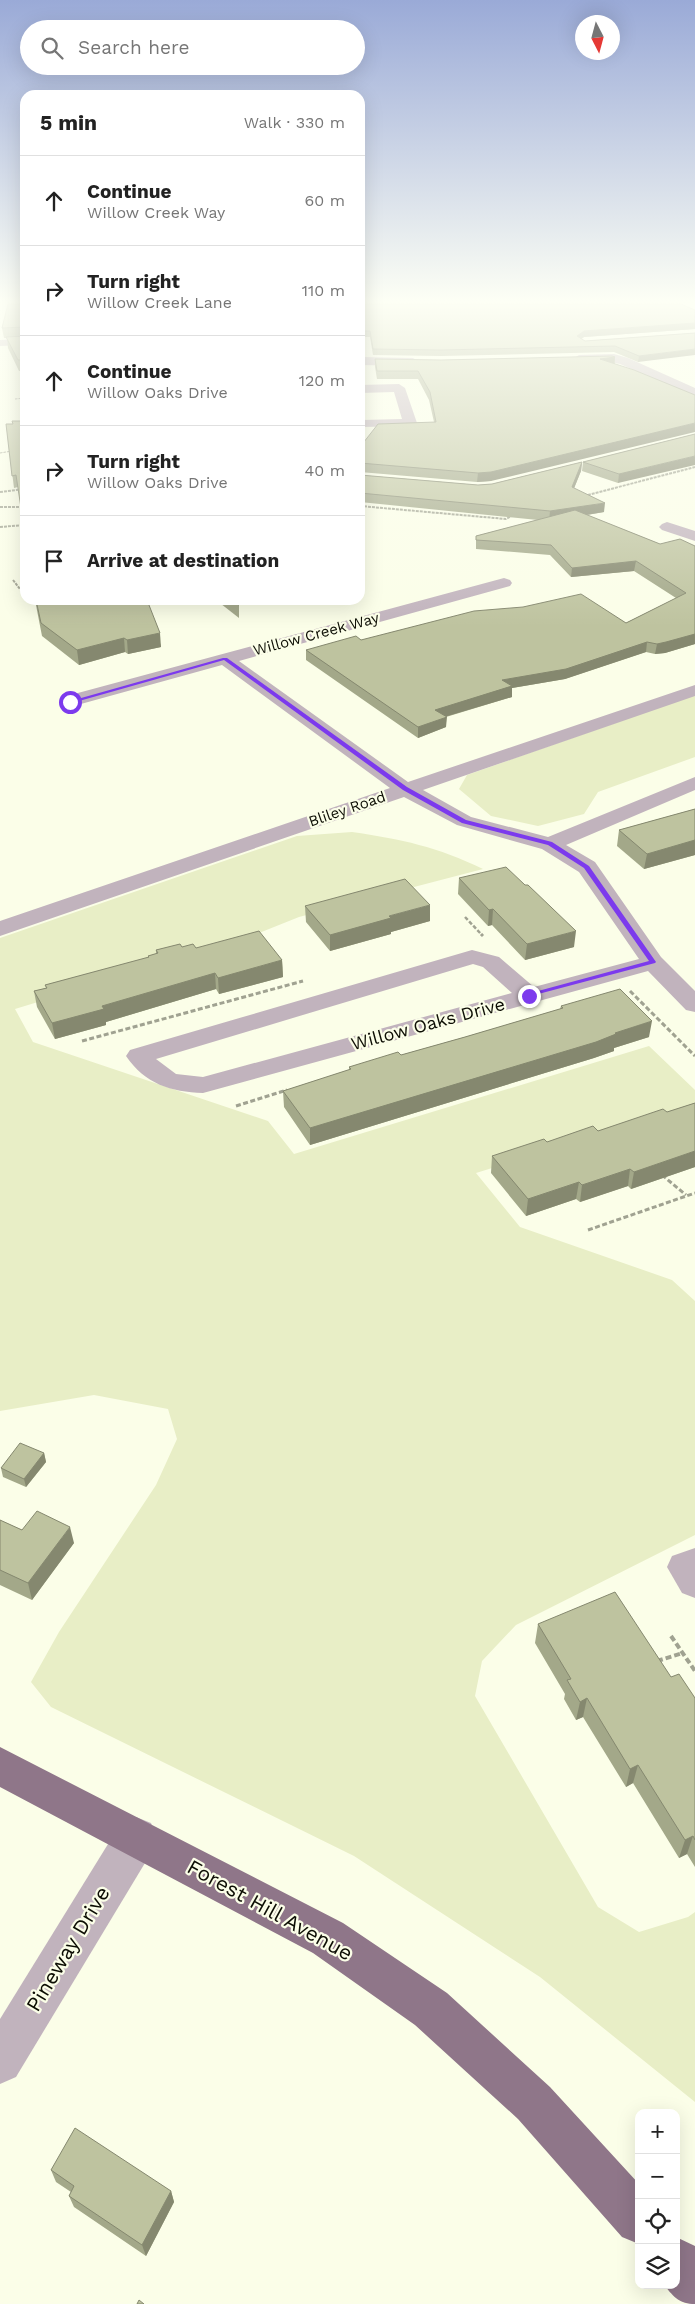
<!DOCTYPE html>
<meta charset="utf-8">
<style>
body{margin:0;font-family:"Work Sans",sans-serif;background:#f2f2f2;color:#222}
.controls{position:absolute;right:15px;bottom:15px;display:grid;overflow:hidden;border-radius:10px;box-shadow:0 5px 20px #0002}
.controls button{width:45px;height:45px;display:grid;place-items:center;padding:0;border:0;border-bottom:1px solid #e0e0e0;background:#fff;color:#222;font:25px sans-serif}
.compass{position:absolute;left:575px;top:15px;width:45px;height:45px;border-radius:50%;background:#fff;box-shadow:0 5px 20px #0002;rotate:174deg}
.stop{position:absolute;width:15px;height:15px;margin:-11px;border:4px solid #7c3aed;border-radius:50%;background:#fff}
.stop.end{background:#7c3aed;border-color:#fff;box-shadow:0 1px 5px #0008}
.list{margin:0;padding:0;list-style:none}
h2{display:flex;justify-content:space-between;align-items:center;height:65px;margin:0;padding:0 20px;font-size:21px}
h2 small{font-size:16px;font-weight:400;color:#767676}
.list li{display:grid;grid-template-columns:32px 1fr auto;gap:15px;align-items:center;box-sizing:border-box;height:90px;padding:0 20px;border-top:1px solid #e0e0e0}
.list b{display:block;font-size:19px;white-space:nowrap}
.list p{margin:0;font-size:16px;white-space:nowrap;color:#767676}
.list em{font-size:16px;font-style:normal;color:#767676}
.icon{flex:none;width:28px;height:28px;fill:none;stroke:currentColor;stroke-width:2;stroke-linecap:round;stroke-linejoin:round}
.map{position:relative;flex:none;width:695px;height:2304px;overflow:hidden}
.search{position:absolute;background:#fff;box-shadow:0 5px 20px #0002;left:20px;top:20px;width:345px;height:55px;display:flex;align-items:center;gap:12px;box-sizing:border-box;padding:0 18px;border-radius:28px;color:#767676;font-size:19px}
.panel{position:absolute;background:#fff;box-shadow:0 5px 20px #0002;left:20px;top:90px;width:345px;height:515px;border-radius:15px}
.map>svg:first-child{display:block}
.green{fill:#e8eec6}
.lines{fill:none;stroke-linecap:round;stroke-linejoin:round}
.path-far4{stroke:#a0a291;stroke-width:1;stroke-dasharray:2.5 1;stroke-linecap:butt}
.path-far3{stroke:#a0a291;stroke-width:2;stroke-dasharray:3 1;stroke-linecap:butt}
.path-far2{stroke:#a0a291;stroke-width:2.5;stroke-dasharray:4 2;stroke-linecap:butt}
.path-far1{stroke:#a0a291;stroke-width:3;stroke-dasharray:5 2.5;stroke-linecap:butt}
.path{stroke:#a0a291;stroke-width:4;stroke-dasharray:6 3;stroke-linecap:butt}
.minor{fill:#c1b3bd;fill-rule:evenodd}
.major{fill:#8f7689;fill-rule:evenodd}
.wall{fill:#a3a889}
.shaded-wall{fill:#85886f}
.building{fill:#bec39f;stroke:#85886f}
.route{fill:#7c3aed}
.labels{text-anchor:middle;stroke-width:4.5;stroke-linejoin:round;paint-order:stroke}
.far-street-label{font-size:15px;fill:#0c0d03;stroke:#fbfee8}
.street-label{font-size:18px;fill:#0c0d03;stroke:#fbfee8}
.near-street-label{font-size:21px;fill:#0c0d03;stroke:#fbfee8}
</style>
<div class="map">
<svg width="695" height="2304" viewBox="0 0 695 2304">
<rect width="100%" height="100%" fill="#fbfee8"/>
<g class="green">
<polygon points="695,695 695,757 598,792 584,814 538,826 491,816 459,789 467,775"/>
<path d="M352 832C401 839 438 847 483 869L299 917 244 939 15 1009 33 1042 268 1121 294 1154 649 1046 695 1090V1106L476 1173 520 1227 672 1280 695 1301V1535L516 1625 482 1661 475 1696 598 1907 639 1932 688 1917 695 1912V2102L540 1977 354 1856 51 1707 31 1682 59 1632 156 1485 177 1439 168 1409 94 1395 0 1411V938L297 836Z"/>
</g>
<g class="lines">
<g class="path-far4">
<polyline points="15,399 25,398"/>
<polyline points="0,453 12,451"/>
</g>
<g class="path-far3">
<polyline points="0,492 25,489"/>
<polyline points="584,496 695,467"/>
<polyline points="360,506 506,519 513,515"/>
<polyline points="0,507 22,507 25,515"/>
<polyline points="0,527 25,525"/>
<polyline points="13,580 20,589"/>
</g>
<polyline class="path-far2" points="465,917 482,935"/>
<g class="path-far1">
<polyline points="481,934 483,936"/>
<polyline points="630,991 695,1056"/>
<polyline points="82,1041 303,981"/>
<polyline points="236,1106 287,1090"/>
<polyline points="662,1175 686,1195"/>
<polyline points="588,1230 695,1193"/>
</g>
<g class="path">
<polyline points="671,1636 695,1671"/>
<polyline points="657,1661 683,1653"/>
</g>
<g class="minor">
<polygon points="25,339 25,345 0,346 0,340"/>
<path d="M614 354 628 358 695 388V397L620 364C607 360 583 368 573 359L579 355Z"/>
<polygon points="360,357 413,358 419,362 413,366 360,365"/>
<polygon points="399,384 405,388 417,423 415,426 360,427 360,421 362,420 402,419 394,392 360,393 360,385"/>
<polygon points="667,522 695,531 695,541 662,530 659,527 662,524"/>
<path d="M504 578 510 580 512 583 510 586 239 661 408 782 695 685V696L423 790 471 817 548 837 695 777V790L566 845 595 862 661 957 695 991V1012L686 1010 648 971 203 1093C171 1092 145 1084 126 1056L130 1050 472 950 499 957 534 987 639 959 579 872 542 849 457 825 404 797 0 936V921L390 788 222 665 70 707 63 705 61 701 63 697ZM473 964 483 967 512 993 203 1077 176 1074 156 1059Z"/>
<polygon points="695,1548 695,1598 682,1593 667,1567 672,1556"/>
<polygon points="136,1817 151,1823 157,1838 151,1853 16,2077 0,2084 0,2019 121,1823"/>
</g>
<g class="major">
<polygon points="0,1747 343,1923 447,1993 550,2087 639,2184 639,2244 622,2237 518,2119 415,2025 313,1953 0,1787"/>
<path d="M676 2237 695 2246V2304C679 2304 674 2297 664 2285H676Z"/>
</g>
</g>
<g class="wall">
<polygon points="25,304 25,371 19,371 8,348 7,338 4,338 2,328"/>
<polygon points="360,304 695,310 695,329 584,337 581,339 585,341 695,333 638,362 614,352 441,356 373,355 370,337 360,337"/>
<polygon points="615,357 615,364 491,481 477,482 360,472 360,447 434,422 429,400 418,379 377,379 375,367 375,359 441,360"/>
<polygon points="25,421 25,533 18,487 14,488 6,424 13,424"/>
<polygon points="695,434 618,483 582,471 583,462"/>
<polygon points="582,462 581,471 574,488 604,512 587,515 660,544 695,546 695,644 665,653 655,654 646,652 565,679 512,688 512,697 446,717 446,727 418,738 306,660 306,650 361,640 626,623 676,598 634,571 571,577 550,555 476,549 476,536 538,520 360,502 360,475 478,485 492,484"/>
<polygon points="35,600 147,600 161,647 128,654 125,652 79,665 42,636"/>
<polygon points="216,600 237,600 239,605 239,618"/>
<polygon points="695,809 695,855 644,869 617,846 619,830"/>
<polygon points="459,878 525,885 574,947 525,960 492,925 488,926 458,894"/>
<polygon points="305,906 430,921 391,932 391,934 330,951 306,922"/>
<polygon points="182,947 196,948 282,960 283,977 219,994 216,989 106,1022 106,1025 55,1039 37,1007 34,991 46,988 45,985 148,958 148,956 156,954 156,950"/>
<polygon points="561,1006 649,1037 614,1048 614,1051 594,1058 310,1145 284,1107 283,1091 349,1070 349,1067 401,1055 465,1037 560,1009"/>
<polygon points="695,1103 695,1167 631,1189 628,1186 580,1202 576,1199 526,1216 491,1173 492,1156 547,1142 598,1131 667,1112"/>
<polygon points="44,1453 46,1462 26,1487 3,1477 1,1468"/>
<polygon points="0,1520 22,1530 74,1543 32,1600 0,1585"/>
<polygon points="538,1624 671,1677 695,1698 695,1867 687,1854 679,1858 633,1783 626,1787 583,1717 576,1720 564,1699 565,1694 535,1643"/>
<polygon points="51,2170 171,2191 174,2202 146,2256 74,2207 69,2196 71,2192 56,2182"/>
</g>
<g class="shaded-wall">
<polygon points="695,323 695,329 584,337 576,343 577,336 584,331"/>
<polygon points="695,349 695,355 638,362 639,356"/>
<polygon points="615,357 614,365 600,359"/>
<polygon points="695,423 695,432 491,481 477,482 478,473"/>
<polygon points="695,456 695,465 618,483 619,474"/>
<polygon points="582,462 581,471 571,496 572,487"/>
<polygon points="605,503 604,512 549,521 550,511"/>
<polygon points="25,520 25,533 23,521"/>
<polygon points="636,561 634,571 571,577 572,568"/>
<polygon points="160,633 161,647 128,654 127,640"/>
<polygon points="695,634 695,644 665,653 655,654 657,644"/>
<polygon points="124,638 125,652 79,665 77,650"/>
<polygon points="647,642 646,652 565,679 512,688 512,697 434,720 435,710 502,680"/>
<polygon points="447,717 446,727 418,738 418,727"/>
<polygon points="695,840 695,855 644,869 647,854"/>
<polygon points="430,905 430,921 391,932 391,934 330,951 330,935 389,916"/>
<polygon points="493,909 492,925 488,926 489,910"/>
<polygon points="576,931 574,947 525,960 527,944"/>
<polygon points="282,960 283,977 219,994 218,978"/>
<polygon points="215,973 216,989 106,1022 106,1025 55,1039 52,1023 102,1006"/>
<polygon points="652,1021 649,1037 614,1048 614,1051 594,1058 310,1145 310,1128"/>
<polygon points="695,1151 695,1167 631,1189 634,1172"/>
<polygon points="630,1169 628,1186 580,1202 582,1185"/>
<polygon points="579,1182 576,1199 526,1216 528,1199"/>
<polygon points="44,1453 46,1462 26,1487 24,1479"/>
<polygon points="70,1527 74,1543 32,1600 28,1583"/>
<polygon points="587,1698 583,1717 576,1720 580,1702"/>
<polygon points="638,1765 633,1783 626,1787 630,1769"/>
<polygon points="693,1836 687,1854 679,1858 685,1840"/>
<polygon points="171,2191 174,2202 146,2256 142,2245"/>
</g>
<g class="building">
<polygon points="8,304 25,304 25,327 2,328"/>
<polygon points="360,304 681,304 695,310 695,323 584,331 577,336 585,341 695,333 695,349 639,356 615,346 441,350 373,349 370,331 360,331"/>
<polygon points="25,336 25,360 18,360 6,337"/>
<polygon points="612,356 615,357 600,359 634,370 695,395 695,423 491,472 478,473 360,463 360,447 378,424 436,422 430,392 418,371 377,371 375,359 441,360"/>
<polygon points="12,421 25,421 25,520 23,521 16,475 12,476 6,424 13,424"/>
<polygon points="695,434 695,456 619,474 583,462"/>
<polygon points="582,462 572,487 605,503 550,511 360,493 360,475 478,485 492,484"/>
<polygon points="575,510 660,544 680,539 695,546 695,634 666,642 657,644 647,642 566,669 502,680 512,686 435,710 447,717 418,727 306,650 356,636 361,640 474,611 523,607 581,594 626,623 686,593 636,561 572,568 551,545 476,540 476,536"/>
<polygon points="36,600 147,600 160,633 127,640 124,638 77,650 41,623"/>
<polygon points="232,600 237,600 239,605"/>
<polygon points="695,809 695,840 647,854 619,830"/>
<polygon points="506,867 525,885 528,885 576,931 527,944 493,909 489,910 459,878"/>
<polygon points="405,879 430,905 389,916 391,918 330,935 305,906"/>
<polygon points="259,931 282,960 218,978 215,973 102,1006 104,1009 52,1023 34,991 47,988 45,985 149,957 148,956 158,953 156,950 180,944 182,947 193,944 196,948"/>
<polygon points="620,989 652,1021 615,1033 616,1034 596,1042 310,1128 283,1091 351,1069 349,1067 398,1052 401,1055 465,1037 563,1008 561,1006"/>
<polygon points="695,1103 695,1151 634,1172 630,1169 582,1185 579,1182 528,1199 492,1156 544,1139 547,1142 593,1126 598,1131 663,1109 667,1112"/>
<polygon points="20,1443 44,1453 24,1479 1,1468"/>
<polygon points="37,1511 70,1527 28,1583 0,1570 0,1520 22,1530"/>
<polygon points="615,1592 671,1677 679,1674 695,1698 695,1840 693,1836 685,1840 638,1765 630,1769 587,1698 580,1702 567,1680 571,1679 538,1624"/>
<polygon points="75,2128 171,2191 142,2245 69,2196 74,2186 51,2170"/>
<polygon points="139,2300 144,2304 137,2304"/>
</g>
<linearGradient id="sky" x2="0" y2="1"><stop stop-color="#9aaad7"/><stop offset="0.48" stop-color="#fdfff5"/><stop offset="1" stop-color="#fdfff5" stop-opacity="0"/></linearGradient>
<rect width="695" height="627" fill="url(#sky)"/>
<polygon class="route" points="223,658 227,658 407,787 466,820 552,842 589,866 656,962 655,963 527,997 527,994 649,961 584,868 548,845 462,823 403,790 224,660 72,703 67,702"/>
<g class="labels">
<g class="far-street-label">
<text transform="translate(316 634) rotate(-15)" y="5">Willow Creek Way</text>
<text transform="translate(347 809) rotate(-19)" y="5">Bliley Road</text>
</g>
<g class="street-label">
<text transform="translate(428 1024) rotate(-15)" y="6">Willow Oaks Drive</text>
</g>
<g class="near-street-label">
<text transform="translate(270 1910) rotate(29)" y="7">Forest Hill Avenue</text>
<text transform="translate(68 1949) rotate(-59)" y="7">Pineway Drive</text>
</g>
</g>
</svg>
<div class="controls">
<button>+</button>
<button>−</button>
<button><svg class="icon" aria-label="locate" viewBox="0 0 24 24"><circle cx="12" cy="12" r="6"/><path d="M12 2v4M12 18v4M2 12h4M18 12h4"/></svg></button>
<button><svg class="icon" aria-label="layers" viewBox="0 0 24 24"><path d="M12 4l9 5-9 5-9-5zM3 14l9 5 9-5"/></svg></button>
</div>
<svg class="compass" viewBox="-18 -18 36 36"><path d="M0-13l5 13h-10z" fill="#e53935"/><path d="M0 13l5-13h-10z" fill="#767676"/></svg>
<div class="stop" style="left:70px;top:702px"></div>
<div class="stop end" style="left:529px;top:996px"></div>
<div class="search"><svg class="icon" aria-label="search" viewBox="0 0 24 24"><circle cx="10" cy="10" r="6"/><path d="M15 15l6 6"/></svg>Search here</div>
<section class="panel">
<h2>5 min<small>Walk · 330 m</small></h2>
<ul class="list">
<li><svg class="icon" aria-label="ahead" viewBox="0 0 24 24"><path d="M12 20V5M6 11l6-6 6 6"/></svg><div><b>Continue</b><p>Willow Creek Way</p></div><em>60 m</em></li>
<li><svg class="icon" aria-label="right" viewBox="0 0 24 24"><path d="M7 20v-9h11M14 6l5 5-5 5"/></svg><div><b>Turn right</b><p>Willow Creek Lane</p></div><em>110 m</em></li>
<li><svg class="icon" aria-label="ahead" viewBox="0 0 24 24"><path d="M12 20V5M6 11l6-6 6 6"/></svg><div><b>Continue</b><p>Willow Oaks Drive</p></div><em>120 m</em></li>
<li><svg class="icon" aria-label="right" viewBox="0 0 24 24"><path d="M7 20v-9h11M14 6l5 5-5 5"/></svg><div><b>Turn right</b><p>Willow Oaks Drive</p></div><em>40 m</em></li>
<li><svg class="icon" aria-label="arrive" viewBox="0 0 24 24"><path d="M6 21V4h12l-3 4 3 4H6"/></svg><div><b>Arrive at destination</b></div></li>
</ul>
</section>
</div>
